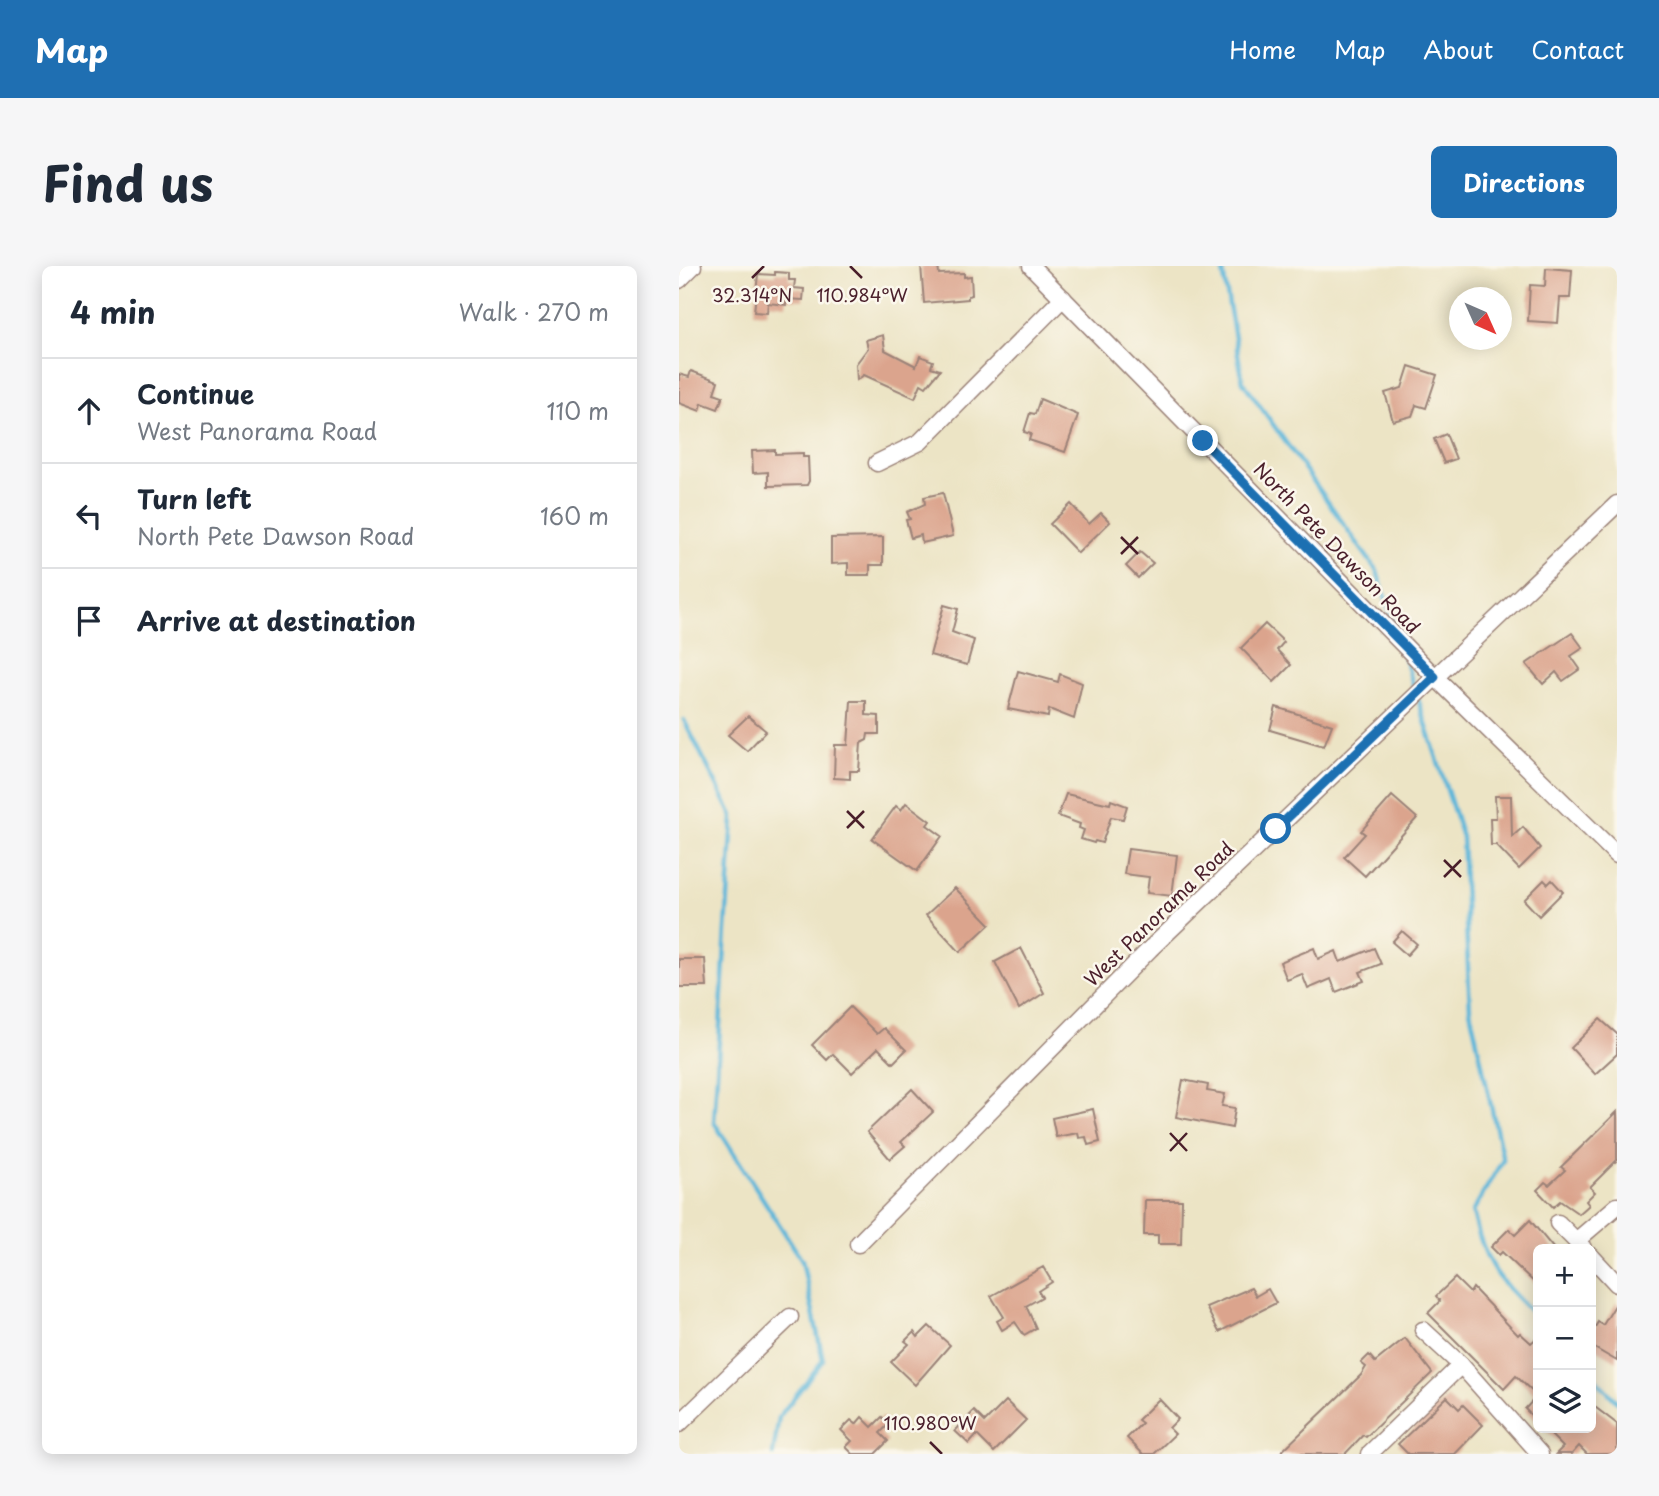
<!DOCTYPE html>
<meta charset="utf-8">
<style>
body{margin:0;font-family:"Playpen Sans",sans-serif;background:#f6f6f7;color:#1f2937}
.controls{position:absolute;right:21px;bottom:21px;display:grid;overflow:hidden;border-radius:10px;box-shadow:0 4px 18px #0003}
.controls button{width:63px;height:63px;display:grid;place-items:center;padding:0;border:0;border-bottom:2px solid #e0e1e3;background:#fff;color:#1f2937;font:35px sans-serif}
.compass{position:absolute;left:770px;top:21px;width:63px;height:63px;border-radius:50%;background:#fff;box-shadow:0 4px 18px #0003;rotate:135deg}
.stop{position:absolute;width:21px;height:21px;margin:-16px;border:5px solid #1f6fb2;border-radius:50%;background:#fff}
.stop.end{background:#1f6fb2;border-color:#fff;box-shadow:0 2px 7px #0008}
.list{margin:0;padding:0;list-style:none}
h2{display:flex;justify-content:space-between;align-items:center;height:91px;margin:0;padding:0 28px;font-size:30px}
h2 small{font-size:23px;font-weight:400;color:#747a83}
.list li{display:grid;grid-template-columns:46px 1fr auto;gap:21px;align-items:center;box-sizing:border-box;height:105px;padding:0 28px;border-top:2px solid #e0e1e3}
.list b{display:block;font-size:26px;white-space:nowrap}
.list p{margin:0;font-size:23px;white-space:nowrap;color:#747a83}
.list em{font-size:23px;font-style:normal;color:#747a83}
.icon{flex:none;width:38px;height:38px;fill:none;stroke:currentColor;stroke-width:2;stroke-linecap:round;stroke-linejoin:round}
.map{position:relative;flex:none;width:938px;height:1188px;overflow:hidden;border-radius:10px}
header{display:flex;align-items:center;gap:42px;box-sizing:border-box;height:98px;padding:0 35px;background:#1f6fb2;color:#fff}
header strong{font-size:33px}
nav{display:flex;gap:38px;margin-inline-start:auto;font-size:24px}
.intro{display:flex;align-items:center;justify-content:space-between;box-sizing:border-box;height:168px;padding:0 42px}
h1{margin:0;font-size:49px}
.button{padding:18px 32px;border-radius:10px;background:#1f6fb2;color:#fff;font-size:24px;font-weight:700}
main{display:flex;gap:42px;padding:0 42px}
aside{flex:1;background:#fff;border-radius:10px;box-shadow:0 4px 18px #0003}
.map>svg:first-child{display:block}
.lines{fill:none;stroke-linecap:round;stroke-linejoin:round}
.stream{stroke:#5cb6d9;stroke-width:4.5}
.building{fill:#dba48d}
.street-casing{stroke:#9b8278;stroke-width:19}
.street{stroke:#fff;stroke-width:16}
.route{stroke:#1f6fb2;stroke-width:9}
.ticks{fill:none;stroke:#4a1f2b;stroke-width:2.5}
.labels{text-anchor:middle;stroke-width:5;stroke-linejoin:round;paint-order:stroke}
.street-label{font-size:19px;fill:#4a1f2b;stroke:#fbf7ec}
.ticks-label{font-size:18px;text-anchor:middle;fill:#4a1f2b;stroke:#fbf7ec;stroke-width:5;stroke-linejoin:round;paint-order:stroke}
</style>
<header>
<strong>Map</strong>
<nav><a>Home</a><a>Map</a><a>About</a><a>Contact</a></nav>
</header>
<div class="intro"><h1>Find us</h1><a class="button">Directions</a></div>
<main>
<aside>
<h2>4 min<small>Walk · 270 m</small></h2>
<ul class="list">
<li><svg class="icon" aria-label="ahead" viewBox="0 0 24 24"><path d="M12 20V5M6 11l6-6 6 6"/></svg><div><b>Continue</b><p>West Panorama Road</p></div><em>110 m</em></li>
<li><svg class="icon" aria-label="left" viewBox="0 0 24 24"><path d="M17 20v-9H6M10 6l-5 5 5 5"/></svg><div><b>Turn left</b><p>North Pete Dawson Road</p></div><em>160 m</em></li>
<li><svg class="icon" aria-label="arrive" viewBox="0 0 24 24"><path d="M6 21V4h12l-3 4 3 4H6"/></svg><div><b>Arrive at destination</b></div></li>
</ul>
</aside>
<div class="map">
<svg width="938" height="1188" viewBox="0 0 938 1188">
<rect width="100%" height="100%" fill="#fbf7ec"/>
<filter id="ink" filterUnits="userSpaceOnUse"><feTurbulence type="fractalNoise" baseFrequency=".0143" numOctaves="2"/><feDisplacementMap in="SourceGraphic" scale="14" xChannelSelector="R" yChannelSelector="G"/><feConvolveMatrix kernelMatrix="1 2 1 2 8 2 1 2 1" color-interpolation-filters="sRGB"/></filter>
<filter id="wash" filterUnits="userSpaceOnUse"><feTurbulence type="fractalNoise" baseFrequency=".00686" numOctaves="4" result="noise"/><feDisplacementMap in="SourceGraphic" scale="28" xChannelSelector="R" yChannelSelector="G"/><feGaussianBlur stdDeviation="1.57" result="paint"/><feColorMatrix in="noise" values="0 0 0 0 0 0 0 0 0 0 0 0 0 0 0 0 0 1.4 0 .05"/><feComposite in="paint" operator="in"/></filter>
<g filter="url(#wash)">
<rect width="100%" height="100%" fill="#ece4c5"/>
<g class="lines">
<g class="stream">
<polyline points="543,0 564,116 698,305 716,361"/>
<polyline points="724,386 736,425"/>
<path d="M739 433 783 571 791 744 824 894 794 945C806 1002 820 1013 859 1053"/>
<polyline points="5,454 54,551 35,856 123,994 144,1094 100,1151 94,1188"/>
<polyline points="912,1108 938,1136"/>
</g>
</g>
<g id="blocks">
<g class="building">
<polygon points="242,0 259,0 260,8 285,7 285,11 292,10 293,29 289,30 289,33 245,37"/>
<polygon points="867,2 893,4 891,32 881,32 879,57 849,55 851,19 866,20"/>
<polygon points="96,6 110,7 110,14 116,14 115,22 125,23 124,34 108,33 107,39 89,37 88,47 75,46 79,8 96,9"/>
<polygon points="204,69 206,84 237,100 241,90 254,95 252,101 261,104 247,121 242,118 236,132 185,109 178,114 177,98 189,82 187,74"/>
<polygon points="730,100 758,109 747,142 737,139 733,150 714,155 706,127 723,122"/>
<polygon points="12,105 39,115 35,127 44,130 39,143 23,137 21,145 0,137 0,108 10,111"/>
<polygon points="361,133 399,149 386,186 350,174 352,168 345,166 351,147 356,148"/>
<polygon points="767,168 777,193 765,197 755,173"/>
<polygon points="96,184 96,188 124,187 124,191 129,191 130,215 128,219 89,220 89,206 74,207 73,185"/>
<polygon points="264,227 274,270 243,277 242,269 232,272 227,254 231,253 228,246 246,238 245,231"/>
<polygon points="392,238 410,258 422,247 431,256 399,287 371,258"/>
<polygon points="204,271 204,299 191,299 191,309 169,309 169,297 152,298 152,272"/>
<polygon points="461,286 474,297 459,312 447,300"/>
<polygon points="265,339 279,343 273,366 295,374 288,399 251,389"/>
<polygon points="586,358 605,376 598,384 612,399 595,416 562,382"/>
<polygon points="893,367 904,382 892,390 901,403 884,415 877,406 864,418 847,398"/>
<polygon points="339,405 379,416 381,408 403,417 395,453 370,443 369,451 329,443"/>
<polygon points="172,435 187,435 187,449 200,450 200,468 189,468 188,474 182,477 180,505 171,505 171,513 155,512 156,479 169,479"/>
<polygon points="597,441 653,459 645,480 591,464"/>
<polygon points="69,450 87,465 68,485 49,469"/>
<polygon points="387,528 431,538 432,534 448,540 444,553 432,551 423,577 416,575 415,577 402,573 405,564 400,562 401,558 379,550"/>
<polygon points="713,530 738,552 686,610 665,591 686,568 682,565"/>
<polygon points="816,530 832,530 833,571 844,561 861,582 840,603 817,579 812,579 811,552 817,552"/>
<polygon points="227,537 251,555 248,559 263,570 238,605 193,573 217,540 222,544"/>
<polygon points="449,583 498,589 493,630 468,627 470,611 445,608"/>
<polygon points="865,614 869,618 873,614 884,626 860,650 845,634"/>
<polygon points="276,622 311,658 281,686 247,649"/>
<polygon points="723,665 738,678 728,689 713,676"/>
<polygon points="342,682 365,727 340,743 316,696"/>
<polygon points="635,682 639,693 657,685 661,696 695,682 702,698 681,706 685,715 657,726 652,713 629,723 623,708 608,714 601,696"/>
<polygon points="0,693 26,693 28,721 0,721"/>
<polygon points="171,741 198,768 205,762 227,784 214,797 199,782 173,807 154,788 148,794 133,779"/>
<polygon points="921,753 938,768 938,788 916,808 892,782"/>
<polygon points="504,814 529,819 528,825 546,828 543,840 556,842 553,862 497,851"/>
<polygon points="233,823 254,846 222,876 226,880 211,893 188,866"/>
<polygon points="414,843 421,876 409,879 407,871 400,872 399,867 377,871 373,852"/>
<polygon points="938,846 938,894 911,921 916,926 907,935 910,939 900,948 881,935 874,941 858,924 866,916 870,919 886,904 882,901"/>
<polygon points="466,934 503,934 502,978 479,978 479,969 465,969"/>
<polygon points="851,954 875,983 859,983 859,1020 823,986 820,989 812,981 830,963 836,969"/>
<polygon points="364,1001 373,1016 359,1025 363,1031 347,1040 357,1062 345,1069 336,1056 323,1064 318,1055 325,1051 312,1030"/>
<polygon points="776,1012 791,1027 794,1022 839,1069 841,1067 852,1077 859,1071 859,1156 846,1143 858,1130 837,1110 825,1123 749,1047 761,1035 757,1030"/>
<polygon points="572,1022 577,1030 589,1023 597,1037 540,1066 527,1041"/>
<polygon points="938,1036 938,1095 912,1080 912,1068 919,1056 924,1059"/>
<polygon points="250,1060 271,1079 236,1119 212,1096 230,1078 226,1075 235,1066 239,1071"/>
<polygon points="726,1072 753,1107 687,1171 684,1169 666,1188 600,1188 682,1109 687,1101 682,1097 690,1089 696,1096"/>
<polygon points="768,1131 780,1143 784,1139 804,1159 776,1188 729,1188 719,1178"/>
<polygon points="480,1133 499,1153 490,1162 496,1168 475,1188 464,1188 448,1172 463,1157 459,1154"/>
<polygon points="327,1135 347,1154 315,1186 298,1169 290,1178 276,1165 295,1145 306,1156"/>
<polygon points="912,1138 938,1158 938,1188 908,1188 900,1180 893,1188 877,1188 884,1181 865,1162 912,1162"/>
<polygon points="183,1151 193,1161 203,1151 210,1158 201,1167 209,1175 196,1188 174,1188 167,1181 173,1175 162,1164 172,1154 177,1158"/>
</g>
</g>
</g>
<g filter="url(#ink)">
<use href="#blocks" fill-opacity="0" stroke="#9b8278" stroke-width="2"/>
<g class="lines">
<defs>
<g id="street">
<polyline points="352,0 756,411 938,589"/>
<polyline points="0,14 14,0"/>
<polyline points="198,197 241,176 384,32"/>
<polyline points="879,957 904,982"/>
<polyline points="897,975 938,940"/>
<polyline points="179,978 471,683 938,238"/>
<polyline points="912,990 938,1018"/>
<polyline points="744,1064 782,1099 861,1188"/>
<polyline points="0,1158 111,1051"/>
<polyline points="690,1188 782,1099"/>
</g>
</defs>
<use href="#street" class="street-casing"/>
<use href="#street" class="street"/>
</g>
</g>
<g class="lines" filter="url(#ink)">
<polyline class="route" points="524,175 756,411 597,563"/>
</g>
<path class="ticks" d="M171 0 183 12M73 12 85 0M442 271 459 288M442 288 459 271M168 545 185 562M168 562 185 545M765 594 782 611M765 611 782 594M491 867 508 885M491 885 508 867M251 1176 263 1188"/>
<g class="labels">
<g class="street-label">
<text transform="translate(658 282) rotate(46)" y="7">North Pete Dawson Road</text>
<text transform="translate(480 648) rotate(-44)" y="7">West Panorama Road</text>
</g>
</g>
<g class="ticks-label">
<text x="73" y="36">32.314°N</text>
<text x="183" y="36">110.984°W</text>
<text x="251" y="1164">110.980°W</text>
</g>
</svg>
<div class="controls">
<button>+</button>
<button>−</button>
<button><svg class="icon" aria-label="layers" viewBox="0 0 24 24"><path d="M12 4l9 5-9 5-9-5zM3 14l9 5 9-5"/></svg></button>
</div>
<svg class="compass" viewBox="-18 -18 36 36"><path d="M0-13l5 13h-10z" fill="#e53935"/><path d="M0 13l5-13h-10z" fill="#747a83"/></svg>
<div class="stop" style="left:597px;top:563px"></div>
<div class="stop end" style="left:524px;top:175px"></div>
</div>
</main>
